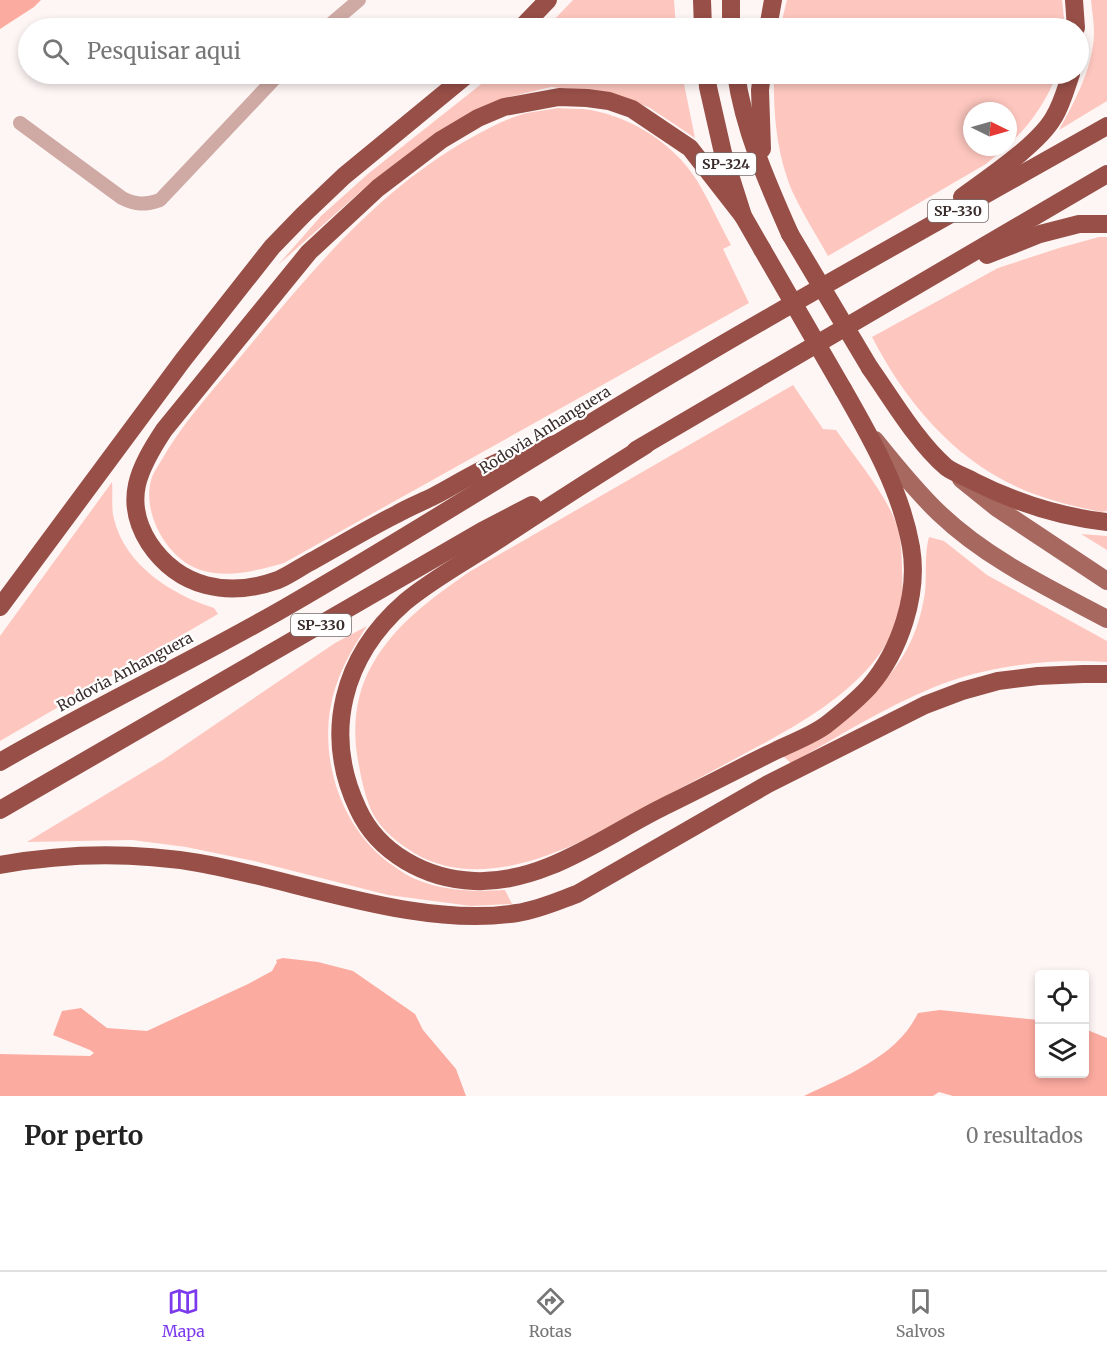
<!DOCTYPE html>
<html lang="pt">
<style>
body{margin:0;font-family:Merriweather,serif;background:#f6f6f6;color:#222}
.controls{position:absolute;right:18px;bottom:18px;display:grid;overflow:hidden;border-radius:6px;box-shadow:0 3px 9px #0003}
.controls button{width:54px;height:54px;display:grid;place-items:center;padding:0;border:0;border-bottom:2px solid #e0e0e0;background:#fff;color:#222;font:30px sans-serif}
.compass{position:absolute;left:963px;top:102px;width:54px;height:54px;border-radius:50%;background:#fff;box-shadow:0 3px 9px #0003;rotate:95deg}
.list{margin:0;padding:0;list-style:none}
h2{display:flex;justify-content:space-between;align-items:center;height:78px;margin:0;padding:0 24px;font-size:26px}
h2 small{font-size:20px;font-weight:400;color:#767676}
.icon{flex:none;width:33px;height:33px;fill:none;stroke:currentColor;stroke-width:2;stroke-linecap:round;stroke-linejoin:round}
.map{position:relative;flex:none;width:1107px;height:1096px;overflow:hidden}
.search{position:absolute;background:#fff;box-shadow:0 3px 9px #0003;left:18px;right:18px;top:18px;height:66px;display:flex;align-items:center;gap:15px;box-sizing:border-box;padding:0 21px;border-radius:33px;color:#767676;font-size:22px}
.sheet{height:174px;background:#fff}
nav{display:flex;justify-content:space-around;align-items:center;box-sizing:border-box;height:84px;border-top:2px solid #e0e0e0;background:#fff;font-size:16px;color:#767676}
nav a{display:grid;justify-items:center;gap:3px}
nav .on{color:#7c3aed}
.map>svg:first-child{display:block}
.green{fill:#fdc7bf}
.forest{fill:#fcaba0}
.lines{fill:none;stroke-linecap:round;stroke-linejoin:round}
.lane{stroke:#cfaaa5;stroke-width:14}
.primary{stroke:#a76860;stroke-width:18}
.highway{stroke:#974f47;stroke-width:18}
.highway-bridge{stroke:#974f47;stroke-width:18}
.labels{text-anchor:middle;stroke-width:4.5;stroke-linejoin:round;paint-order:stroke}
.shield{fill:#fff;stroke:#756c6b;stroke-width:1.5}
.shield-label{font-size:14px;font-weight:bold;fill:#3a2d2b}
.street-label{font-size:15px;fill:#3a2d2b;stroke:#fff}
</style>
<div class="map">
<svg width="1107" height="1096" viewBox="0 0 1107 1096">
<rect width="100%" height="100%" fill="#fef6f5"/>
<g class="green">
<polygon points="573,0 674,0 676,28 546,28"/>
<polygon points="787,0 1062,0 1065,28 780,28"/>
<path d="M1091 0H1107V101L1059 130C1075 101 1093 68 1094 33 1094 22 1092 11 1091 0Z"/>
<polygon points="494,74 682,74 695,138 650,108 624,97 588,90 551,87 509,97 432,136 360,192 278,265 321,216 369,173"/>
<path d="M774 74H1057C1047 100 1030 126 1008 145V111H972V147H1006L986 164 828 256C817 236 804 216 794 195 777 158 773 114 774 74Z"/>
<path d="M558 108C569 109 580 108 591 110 632 118 673 143 696 179 709 200 719 223 731 245L723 249 749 303 284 563C259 570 230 578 204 571 168 562 140 512 152 477 154 472 158 466 161 461 180 427 207 397 232 367 302 283 371 194 469 139 487 129 507 118 527 113 537 111 548 110 558 108Z"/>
<path d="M1099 237H1107V511L1101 512C1078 507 1055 502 1034 494 960 467 907 405 872 337L998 268 1059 248Z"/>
<path d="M793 385 823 429 836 430C855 458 880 486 894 518 901 534 902 553 902 571 903 588 902 609 896 625 867 695 780 734 718 768 674 792 630 815 586 839 530 866 459 887 405 847 393 839 380 827 373 814 366 800 362 782 359 766 352 733 354 696 372 665 396 623 431 599 469 572Z"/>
<path d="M112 482C113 493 111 508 114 519 125 565 172 595 214 608L218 614 0 741V636Z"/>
<polygon points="1081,534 1107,536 1107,550"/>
<path d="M929 537 944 541 987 575 1107 641V662C1051 658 984 666 932 688 883 708 838 737 791 763L783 756C851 711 912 682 925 592 927 574 924 555 929 537Z"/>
<path d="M367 626C350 652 335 678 330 710 321 768 345 834 395 867 401 871 408 876 415 879 444 891 474 892 505 890L512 904 471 906 388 895 254 861 186 847 132 840 27 842 163 760 335 643Z"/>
</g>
<g class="forest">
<polygon points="0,0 41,0 34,7 0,29"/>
<polygon points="283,958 318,962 353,971 415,1014 423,1030 456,1069 466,1096 0,1096 0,1054 90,1056 94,1053 90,1050 53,1035 62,1011 81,1008 107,1028 147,1031 248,984 272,971 277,962 276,960"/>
<path d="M940 1010 1039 1020 1040 1074H1084L1085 1029 1107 1038V1096H953L939 1092 933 1096H804C845 1076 897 1057 918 1013Z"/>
</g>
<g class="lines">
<g class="lane">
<polyline points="326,28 359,0"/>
<path d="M20 123 122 198C136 205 145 205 160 200L279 74"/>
</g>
<g class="primary">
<path d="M875 440C895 465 916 491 939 513 987 559 1049 588 1107 619"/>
<polyline points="961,479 997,508 1107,581"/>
</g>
<g class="highway">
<polyline points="702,0 703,28"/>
<polyline points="1074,0 1076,28"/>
<polyline points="521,28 548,0"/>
<polyline points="731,28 731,0"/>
<polyline points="768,28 773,0"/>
<polyline points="707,74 708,87 723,153 743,216 762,249"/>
<path d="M736 74C744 130 767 182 790 234"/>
<polyline points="762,74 760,90 762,149"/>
<path d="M962 197C988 178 1039 144 1054 117 1062 104 1066 88 1071 74"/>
<polyline points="987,255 1040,234 1079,224 1107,224"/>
<path d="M870 368C892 399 917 442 946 467 954 473 966 477 975 482 1017 503 1060 517 1107 522"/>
<path d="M555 444C535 450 513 455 494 464 473 473 454 486 434 496 422 502 409 507 397 514 369 528 341 545 314 560 302 566 290 575 278 580 228 598 179 588 149 543 122 500 139 468 164 430L309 252 378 188 441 140 478 118 504 107 559 97 587 98 609 101 632 109 690 148 743 216"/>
<path d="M646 445C595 477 545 509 495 542 466 561 431 580 405 602 343 656 322 733 358 809 378 853 426 879 474 881 544 884 606 835 665 806 702 788 738 769 775 751 791 743 811 736 826 725 840 714 857 700 869 687 900 651 919 594 911 547 901 490 871 438 843 389"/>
<polyline points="636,450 1107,174"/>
<polyline points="0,607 183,360 272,247 303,215 344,176 468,74"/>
<path d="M0 762C94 707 193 661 288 606 423 528 554 443 689 364 827 282 968 205 1107 126"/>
<polyline points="0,810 482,531 532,505"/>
<path d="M0 865C66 853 133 852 199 863 297 880 418 929 517 913 538 910 558 901 577 894L768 784 925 705 962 691 998 681 1038 676 1083 674H1107"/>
</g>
<g class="highway-bridge">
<polyline points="790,234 870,368"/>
<polyline points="762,249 843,389"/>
</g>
</g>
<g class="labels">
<g class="shield">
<rect x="696" y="153" width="60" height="22" rx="4.5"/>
<rect x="928" y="200" width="60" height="22" rx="4.5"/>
<rect x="291" y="614" width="60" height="22" rx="4.5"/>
</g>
<g class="shield-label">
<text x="726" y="169">SP-324</text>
<text x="958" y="216">SP-330</text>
<text x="321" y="630">SP-330</text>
</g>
<g class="street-label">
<text transform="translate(545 430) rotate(-32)" y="5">Rodovia Anhanguera</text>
<text transform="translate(125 672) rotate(-28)" y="5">Rodovia Anhanguera</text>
</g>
</g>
</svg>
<div class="controls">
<button><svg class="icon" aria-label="locate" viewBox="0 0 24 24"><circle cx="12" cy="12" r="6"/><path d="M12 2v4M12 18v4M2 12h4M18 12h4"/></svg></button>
<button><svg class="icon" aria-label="layers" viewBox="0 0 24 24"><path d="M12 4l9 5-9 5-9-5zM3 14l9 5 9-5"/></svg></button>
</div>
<svg class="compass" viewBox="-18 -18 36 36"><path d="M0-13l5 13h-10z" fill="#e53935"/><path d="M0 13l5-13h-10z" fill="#767676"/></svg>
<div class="search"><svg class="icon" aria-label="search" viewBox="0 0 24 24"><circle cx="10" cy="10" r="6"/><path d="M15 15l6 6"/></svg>Pesquisar aqui</div>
</div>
<section class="sheet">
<h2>Por perto<small>0 resultados</small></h2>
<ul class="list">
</ul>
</section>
<nav>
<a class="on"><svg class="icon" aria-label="map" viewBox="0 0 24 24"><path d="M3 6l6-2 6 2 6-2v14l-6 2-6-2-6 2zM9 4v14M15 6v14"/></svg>Mapa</a>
<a><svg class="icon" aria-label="directions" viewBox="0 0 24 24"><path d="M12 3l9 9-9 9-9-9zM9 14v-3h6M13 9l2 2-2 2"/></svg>Rotas</a>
<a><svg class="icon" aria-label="saved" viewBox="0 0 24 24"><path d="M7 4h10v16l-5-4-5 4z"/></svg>Salvos</a>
</nav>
